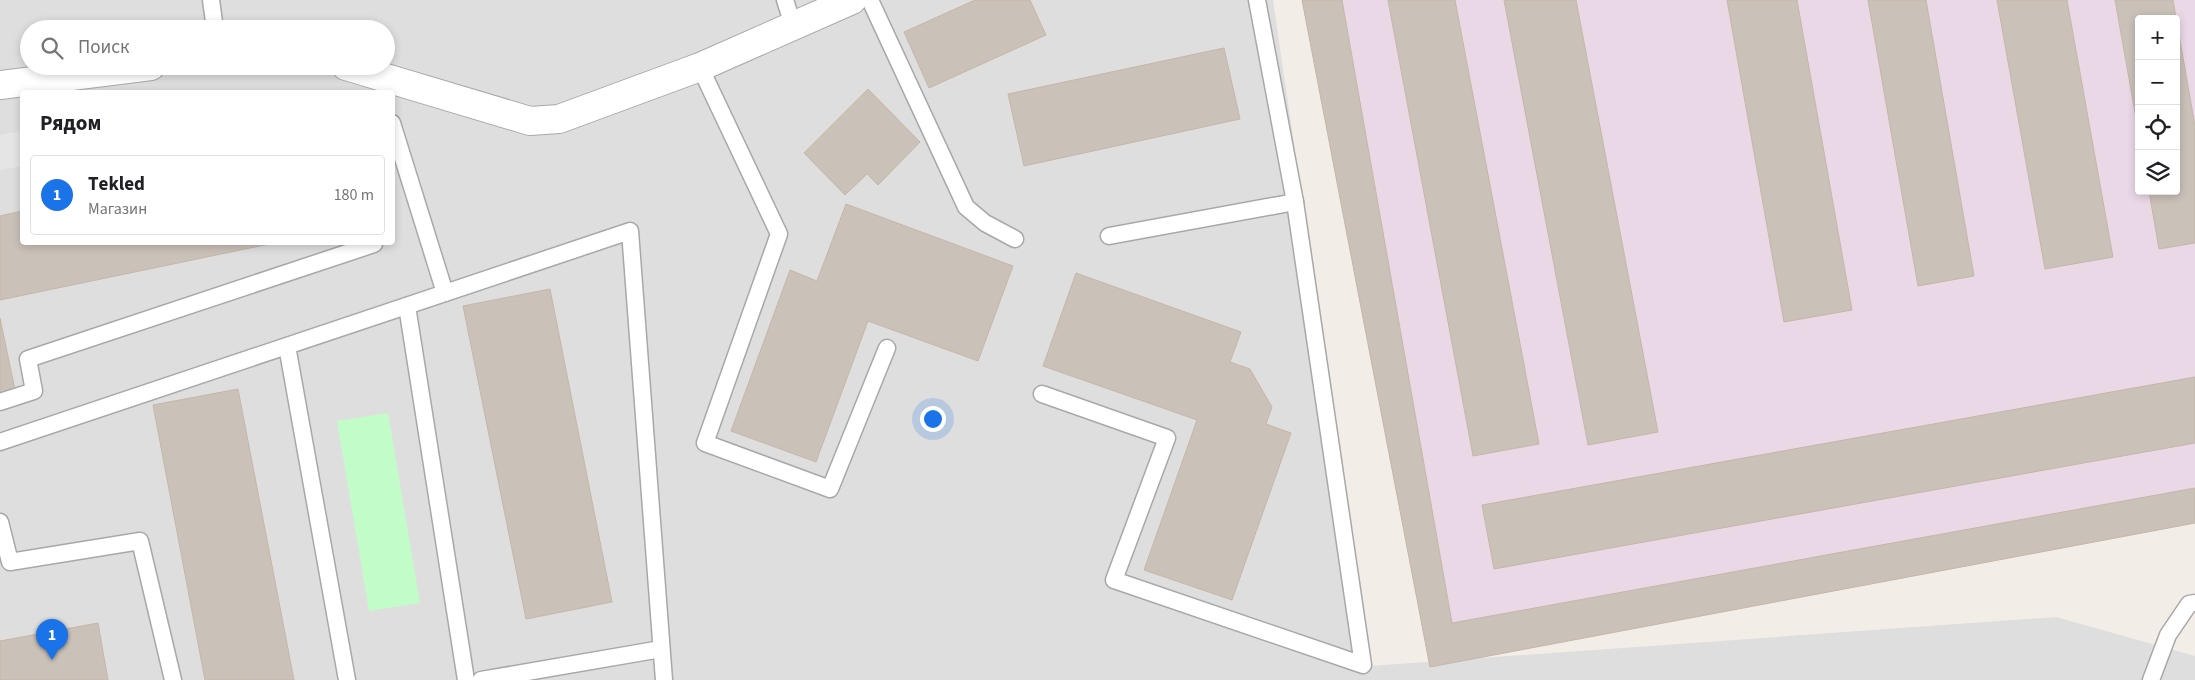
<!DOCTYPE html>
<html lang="ru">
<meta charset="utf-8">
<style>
body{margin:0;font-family:"Source Sans 3",sans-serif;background:#f2f2f2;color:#202124}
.controls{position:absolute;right:15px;top:15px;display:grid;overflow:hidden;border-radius:5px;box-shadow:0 2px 8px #0003}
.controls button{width:45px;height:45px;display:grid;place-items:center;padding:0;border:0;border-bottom:1px solid #e0e0e0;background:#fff;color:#202124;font:25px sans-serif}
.you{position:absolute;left:932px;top:418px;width:18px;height:18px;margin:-12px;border:4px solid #fff;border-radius:50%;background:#1a73e8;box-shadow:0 0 0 8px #1a73e833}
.badge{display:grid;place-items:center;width:32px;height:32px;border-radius:50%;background:#1a73e8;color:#fff;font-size:16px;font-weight:700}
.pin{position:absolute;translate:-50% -41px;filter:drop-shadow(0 1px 2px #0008)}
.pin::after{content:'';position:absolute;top:26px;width:18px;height:15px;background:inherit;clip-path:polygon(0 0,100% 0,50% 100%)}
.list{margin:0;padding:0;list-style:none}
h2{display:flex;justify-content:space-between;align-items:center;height:65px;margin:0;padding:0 20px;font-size:21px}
h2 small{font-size:16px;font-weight:400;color:#757577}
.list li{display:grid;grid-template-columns:32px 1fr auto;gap:15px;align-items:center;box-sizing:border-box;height:80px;margin:0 10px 10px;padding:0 10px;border:1px solid #e0e0e0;border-radius:5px}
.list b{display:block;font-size:19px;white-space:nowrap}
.list p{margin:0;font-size:16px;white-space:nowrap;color:#757577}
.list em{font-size:16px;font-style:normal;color:#757577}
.icon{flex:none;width:28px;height:28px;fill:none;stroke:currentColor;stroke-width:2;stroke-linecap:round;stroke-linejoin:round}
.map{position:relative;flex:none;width:2195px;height:680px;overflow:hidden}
.search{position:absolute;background:#fff;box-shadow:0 2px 8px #0003;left:20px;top:20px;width:375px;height:55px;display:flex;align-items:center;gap:12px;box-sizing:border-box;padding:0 18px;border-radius:28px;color:#757577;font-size:19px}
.panel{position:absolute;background:#fff;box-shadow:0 2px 8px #0003;left:20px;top:90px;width:375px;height:155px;border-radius:5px}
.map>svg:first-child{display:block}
.residential{fill:#dfdede;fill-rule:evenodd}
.industrial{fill:#ebd8e7;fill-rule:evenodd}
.park{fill:#c2fdc9}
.parking{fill:#e5e5e5}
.building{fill:#cac1b9;stroke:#c5b6a8}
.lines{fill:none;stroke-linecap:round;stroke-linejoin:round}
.lane-casing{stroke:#a8a8a8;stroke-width:19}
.street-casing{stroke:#a8a8a8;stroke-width:30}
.lane{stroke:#fff;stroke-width:16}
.street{stroke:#fff;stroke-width:28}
</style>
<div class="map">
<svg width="2195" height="680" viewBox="0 0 2195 680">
<rect width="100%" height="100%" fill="#f2eee7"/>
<path class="residential" d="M0 0H1273L1370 666 2056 617 2195 656V680H0ZM29 29H386V66H29ZM22 92H392V242H22Z"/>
<path class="industrial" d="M1302 0H2195V523L1430 667ZM2139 19H2176V191H2139Z"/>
<polygon class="park" points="388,413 420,603 369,611 337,421"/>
<polygon class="parking" points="22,131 22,166 0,170 0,135"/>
<g class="building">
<polygon points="975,0 1030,0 1046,35 929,88 904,32"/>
<polygon points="1302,0 1342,0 1452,623 2195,488 2195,523 1430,667"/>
<polygon points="1388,0 1455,0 1539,444 1473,456"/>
<polygon points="1504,0 1576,0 1658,432 1588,445"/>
<polygon points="1727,0 1797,0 1852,310 1784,322"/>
<polygon points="1868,0 1926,0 1974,276 1918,286"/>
<polygon points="1997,0 2067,0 2113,257 2045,269"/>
<polygon points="2115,0 2173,0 2195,126 2195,243 2159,249 2149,191 2176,191 2176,19 2139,19 2139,135"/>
<polygon points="1224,48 1240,119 1024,166 1008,94"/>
<polygon points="868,89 920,142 878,185 867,174 845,195 804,153"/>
<polygon points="846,204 1013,266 978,361 868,321 816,462 731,431 790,270 817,281"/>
<polygon points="22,211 22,242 279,242 0,300 0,216"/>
<polygon points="1076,273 1241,332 1230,362 1250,369 1272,407 1266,424 1291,433 1232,600 1144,570 1197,420 1043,366"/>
<polygon points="550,289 612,602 526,619 463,306"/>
<polygon points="0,318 15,390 0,393"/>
<polygon points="2195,377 2195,443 1494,569 1482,505"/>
<polygon points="238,389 294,680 205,680 153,405"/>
<polygon points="98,623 108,680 0,680 0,641"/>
</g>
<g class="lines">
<defs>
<g id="lane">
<polyline points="211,0 215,29"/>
<polyline points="785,0 793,25"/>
<polyline points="870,0 966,207 985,223 1015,239"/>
<polyline points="700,67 779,234 705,443 830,489 887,348"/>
<polyline points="392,123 445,293"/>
<polyline points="1109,236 1295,202"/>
<polyline points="407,306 466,680"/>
<polyline points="287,346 347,680"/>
<polyline points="1042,394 1167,438 1114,580 1363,665 1295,202 1257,0"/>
<polyline points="0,402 34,391 28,359 374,244"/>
<polyline points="0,442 630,231 664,680"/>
<polyline points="0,522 10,562 140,541 173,680"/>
<polyline points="481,680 661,649"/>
<polyline points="2151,680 2168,635 2189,604 2195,603"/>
</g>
<g id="street">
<polyline points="346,66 530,121 559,119 700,67 852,0"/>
<polyline points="0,85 151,66"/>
</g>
</defs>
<use href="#lane" class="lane-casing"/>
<use href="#street" class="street-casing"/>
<use href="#lane" class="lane"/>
<use href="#street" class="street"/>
</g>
</svg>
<div class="controls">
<button>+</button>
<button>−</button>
<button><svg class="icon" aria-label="locate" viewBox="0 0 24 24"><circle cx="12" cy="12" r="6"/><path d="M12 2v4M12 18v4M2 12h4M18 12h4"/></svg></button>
<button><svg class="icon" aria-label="layers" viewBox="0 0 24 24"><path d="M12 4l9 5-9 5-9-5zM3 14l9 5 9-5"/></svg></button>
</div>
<div class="you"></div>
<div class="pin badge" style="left:52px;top:660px">1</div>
<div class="search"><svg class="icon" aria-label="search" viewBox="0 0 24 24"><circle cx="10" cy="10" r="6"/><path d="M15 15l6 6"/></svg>Поиск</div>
<section class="panel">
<h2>Рядом<small></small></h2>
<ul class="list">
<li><span class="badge">1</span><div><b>Тekled</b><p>Магазин</p></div><em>180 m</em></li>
</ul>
</section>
</div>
